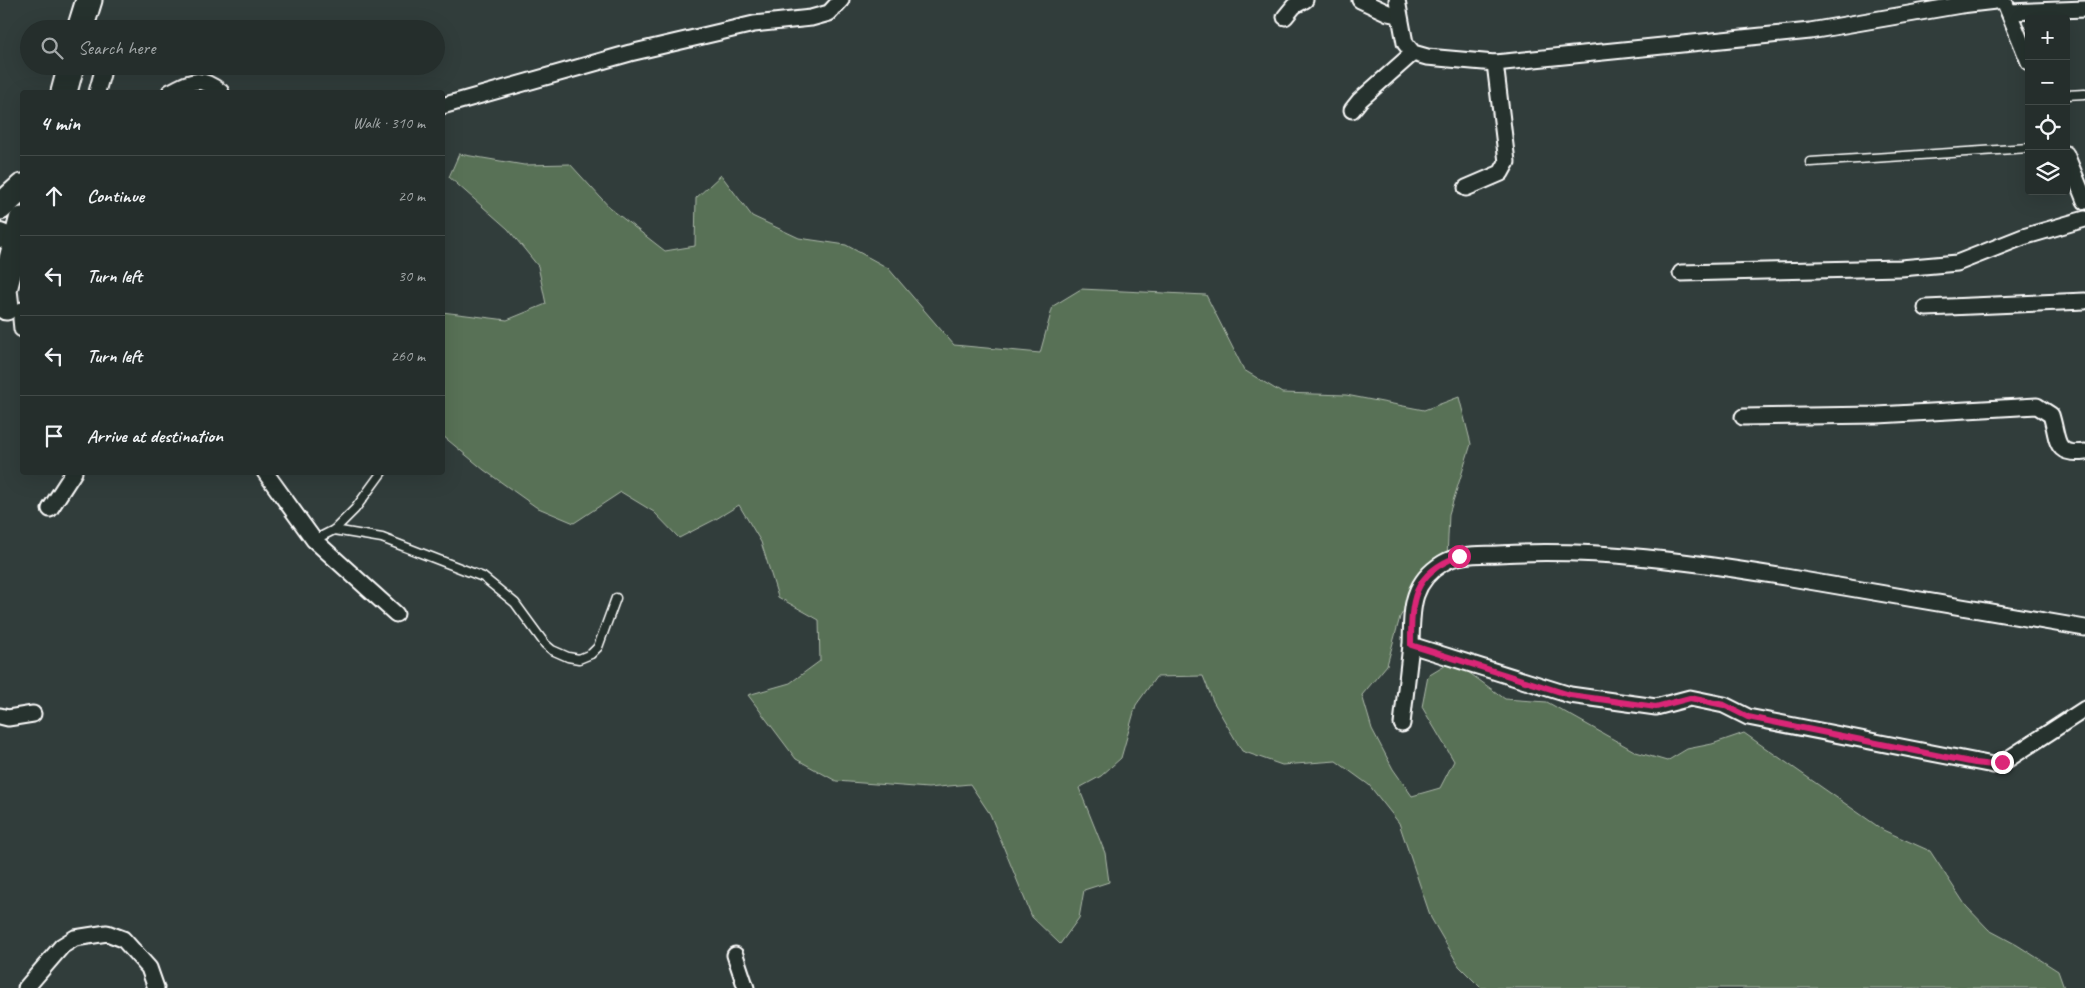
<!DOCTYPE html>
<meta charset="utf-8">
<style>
body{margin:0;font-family:Caveat,sans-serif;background:#2d3634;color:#f1f3f6}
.controls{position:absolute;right:15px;top:15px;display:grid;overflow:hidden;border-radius:5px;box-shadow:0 5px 20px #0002}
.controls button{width:45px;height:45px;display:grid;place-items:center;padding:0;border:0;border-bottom:1px solid #424a48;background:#252e2c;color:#f1f3f6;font:25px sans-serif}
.stop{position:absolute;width:15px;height:15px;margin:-11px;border:4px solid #db2777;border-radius:50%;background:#fff}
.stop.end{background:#db2777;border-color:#fff;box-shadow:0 1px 5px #0008}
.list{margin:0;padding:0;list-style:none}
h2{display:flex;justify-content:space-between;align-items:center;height:65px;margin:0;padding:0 20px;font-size:21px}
h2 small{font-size:16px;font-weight:400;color:#a3a8a9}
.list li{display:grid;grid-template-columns:32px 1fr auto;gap:15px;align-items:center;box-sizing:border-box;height:80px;padding:0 20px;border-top:1px solid #424a48}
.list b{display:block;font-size:19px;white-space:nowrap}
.list em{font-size:16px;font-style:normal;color:#a3a8a9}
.icon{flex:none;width:28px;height:28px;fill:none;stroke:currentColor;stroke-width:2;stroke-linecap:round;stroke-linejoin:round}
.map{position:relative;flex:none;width:2085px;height:988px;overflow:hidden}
.search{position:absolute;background:#252e2c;box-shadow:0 5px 20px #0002;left:20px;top:20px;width:425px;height:55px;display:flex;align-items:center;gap:12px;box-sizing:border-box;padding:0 18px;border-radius:28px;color:#a3a8a9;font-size:19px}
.panel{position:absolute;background:#252e2c;box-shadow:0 5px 20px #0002;left:20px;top:90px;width:425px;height:385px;border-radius:5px}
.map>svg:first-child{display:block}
.green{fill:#587156;stroke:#acb8aa}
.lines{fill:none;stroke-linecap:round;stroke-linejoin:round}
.lane-casing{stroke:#fff;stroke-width:11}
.street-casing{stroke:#fff;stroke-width:19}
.secondary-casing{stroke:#fff;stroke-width:26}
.primary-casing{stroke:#fff;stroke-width:29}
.lane{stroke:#26332d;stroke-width:8}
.street{stroke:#26332d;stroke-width:15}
.secondary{stroke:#26332d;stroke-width:22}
.primary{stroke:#26332d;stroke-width:25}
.route{stroke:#db2777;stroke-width:6}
</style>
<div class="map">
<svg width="2085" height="988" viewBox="0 0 2085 988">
<rect width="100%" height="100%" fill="#313d3b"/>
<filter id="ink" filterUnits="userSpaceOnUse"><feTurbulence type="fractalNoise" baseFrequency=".02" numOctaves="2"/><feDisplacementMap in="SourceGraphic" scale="10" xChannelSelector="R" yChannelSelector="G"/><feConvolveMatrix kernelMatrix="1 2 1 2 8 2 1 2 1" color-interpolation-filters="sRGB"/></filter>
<g filter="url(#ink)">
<polygon class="green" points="459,154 524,165 570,164 611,209 665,251 695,246 696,198 721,175 752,216 799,238 846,245 888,268 954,345 1040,353 1053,306 1081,289 1206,295 1244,370 1282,393 1346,395 1424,410 1459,397 1471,444 1449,514 1447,559 1417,588 1400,617 1387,665 1362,695 1372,729 1393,769 1412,796 1440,788 1454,761 1422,707 1428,676 1453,661 1505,699 1547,702 1636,752 1667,761 1687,749 1712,744 1744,733 1883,830 1930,851 1966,906 1989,930 2017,945 2058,971 2064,988 1481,988 1459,966 1431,918 1399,823 1369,785 1336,761 1282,765 1242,751 1213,701 1203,676 1156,677 1136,705 1121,758 1101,776 1079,788 1105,853 1109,882 1084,890 1079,918 1060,944 1032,917 990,814 970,784 928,788 836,781 796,759 748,695 790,683 820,661 819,620 778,597 761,542 739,505 716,519 679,538 654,512 621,492 574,523 536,507 484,470 443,436 442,312 507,320 546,304 538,266 508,229 449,177"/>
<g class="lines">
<defs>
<g id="lane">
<polyline points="2066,95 2085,94"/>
<polyline points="1810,162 2029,148"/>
<polyline points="334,530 382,538 483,577 515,603 545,644 552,650 568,657 579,659 591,654 598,647 616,598"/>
<polyline points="314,540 334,530 355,509 382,472"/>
</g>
<g id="street">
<polyline points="1360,0 1388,13 1399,15"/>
<polyline points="1397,0 1405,43 1413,53 1427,57 1495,63 1810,31 1961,5 2004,0"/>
<polyline points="2005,3 2029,62"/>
<polyline points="2009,12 2085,9"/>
<polyline points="1285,17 1294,6 1305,0"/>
<polyline points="97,92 102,74 101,66"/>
<path d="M170 92C192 81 200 75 221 92"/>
<polyline points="442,106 630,53 754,24 811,18 829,13 841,0"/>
<polyline points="1352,110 1360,100 1413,53"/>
<polyline points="2066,154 2085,201"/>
<polyline points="1466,188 1501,173 1507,162 1495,63"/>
<polyline points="1681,273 1901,268 1957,263 2023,237 2085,219"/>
<polyline points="1926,308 2085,301"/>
<polyline points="22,310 21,319 22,329"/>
<path d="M1743 417 1878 415 2037 406 2051 415C2059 440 2053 456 2085 452"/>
<polyline points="265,472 314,540 396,614"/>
<polyline points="50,509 74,472"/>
<path d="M1411 645C1412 610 1410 583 1443 563 1459 553 1481 555 1498 554 1597 548 1694 562 1791 578 1889 594 1987 611 2085 628"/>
<polyline points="0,716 8,718 33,714"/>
<polyline points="1402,724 1411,645 1570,695 1656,707 1690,698 1724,705 1748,717 1993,765 2002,763 2085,709"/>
<polyline points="735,955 746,988"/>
<polyline points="26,988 62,946 75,938 107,933 123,939 149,968 156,988"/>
</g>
<polyline id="secondary" points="0,235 9,239 15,245"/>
<g id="primary">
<polyline points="80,29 89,0"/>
<polyline points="64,92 71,66"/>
<polyline points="0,207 22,187"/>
<polyline points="6,307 4,290 22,220"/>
</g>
</defs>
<use href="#lane" class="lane-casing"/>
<use href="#street" class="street-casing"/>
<use href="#secondary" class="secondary-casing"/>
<use href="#primary" class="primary-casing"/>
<use href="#lane" class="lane"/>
<use href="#street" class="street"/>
<use href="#secondary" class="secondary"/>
<use href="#primary" class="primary"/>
</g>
</g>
<g class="lines" filter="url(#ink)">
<path class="route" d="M1459 556C1412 573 1411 601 1411 645L1570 695 1656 707 1690 698 1724 705 1748 717 1975 763 1993 765 2002 762"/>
</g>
</svg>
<div class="controls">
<button>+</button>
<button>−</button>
<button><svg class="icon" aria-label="locate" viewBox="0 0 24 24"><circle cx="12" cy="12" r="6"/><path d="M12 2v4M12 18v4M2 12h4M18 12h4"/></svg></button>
<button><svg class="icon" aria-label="layers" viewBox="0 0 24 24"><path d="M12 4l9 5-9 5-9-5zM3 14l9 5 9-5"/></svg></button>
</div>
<div class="stop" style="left:1459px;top:556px"></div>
<div class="stop end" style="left:2002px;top:762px"></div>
<div class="search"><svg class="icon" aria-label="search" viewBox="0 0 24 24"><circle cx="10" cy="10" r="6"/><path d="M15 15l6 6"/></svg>Search here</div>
<section class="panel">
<h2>4 min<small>Walk · 310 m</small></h2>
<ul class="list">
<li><svg class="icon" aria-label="ahead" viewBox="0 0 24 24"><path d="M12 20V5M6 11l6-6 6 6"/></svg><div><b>Continue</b></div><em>20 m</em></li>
<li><svg class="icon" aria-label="left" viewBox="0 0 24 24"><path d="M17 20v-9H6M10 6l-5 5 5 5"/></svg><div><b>Turn left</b></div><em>30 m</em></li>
<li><svg class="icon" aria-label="left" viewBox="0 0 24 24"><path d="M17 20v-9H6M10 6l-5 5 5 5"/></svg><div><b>Turn left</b></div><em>260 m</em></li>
<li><svg class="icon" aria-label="arrive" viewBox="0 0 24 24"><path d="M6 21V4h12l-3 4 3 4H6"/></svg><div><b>Arrive at destination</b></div></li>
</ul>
</section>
</div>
